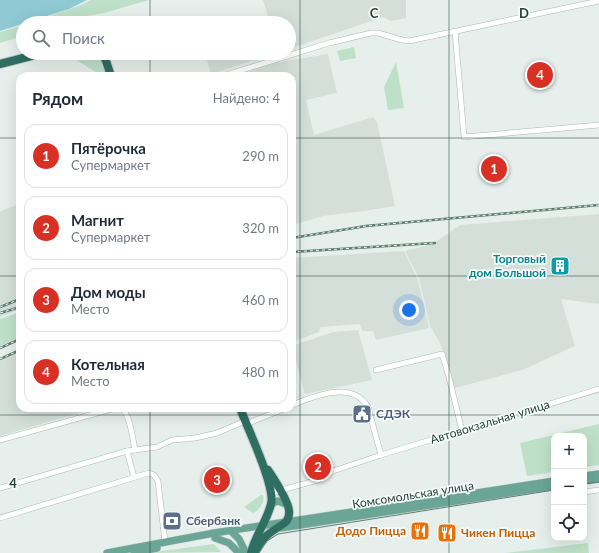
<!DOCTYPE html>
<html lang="ru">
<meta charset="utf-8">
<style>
body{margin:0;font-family:Lato,sans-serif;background:#f2f2f3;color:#1f2937}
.controls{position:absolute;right:12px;bottom:12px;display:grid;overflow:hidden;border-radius:8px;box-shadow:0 4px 16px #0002}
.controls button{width:36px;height:36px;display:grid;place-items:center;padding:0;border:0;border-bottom:1px solid #e0e1e3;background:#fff;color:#1f2937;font:20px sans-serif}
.you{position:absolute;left:409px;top:310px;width:14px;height:14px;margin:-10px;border:3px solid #fff;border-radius:50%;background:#1a73e8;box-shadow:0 0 0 6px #1a73e833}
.badge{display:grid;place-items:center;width:26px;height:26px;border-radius:50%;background:#d93025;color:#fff;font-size:13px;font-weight:700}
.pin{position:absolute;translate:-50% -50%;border:2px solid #fff;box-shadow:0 1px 4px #0006}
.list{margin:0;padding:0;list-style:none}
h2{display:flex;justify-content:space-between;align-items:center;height:52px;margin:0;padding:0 16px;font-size:17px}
h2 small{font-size:13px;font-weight:400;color:#747a83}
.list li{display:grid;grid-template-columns:26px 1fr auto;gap:12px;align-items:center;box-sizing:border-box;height:64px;margin:0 8px 8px;padding:0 8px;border:1px solid #e0e1e3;border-radius:12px}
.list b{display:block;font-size:15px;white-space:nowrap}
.list p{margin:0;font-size:13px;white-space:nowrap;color:#747a83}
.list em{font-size:13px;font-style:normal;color:#747a83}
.icon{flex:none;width:22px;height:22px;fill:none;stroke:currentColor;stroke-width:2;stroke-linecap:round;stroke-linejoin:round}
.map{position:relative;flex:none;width:599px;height:553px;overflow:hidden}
.search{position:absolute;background:#fff;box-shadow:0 4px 16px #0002;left:16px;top:16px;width:280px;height:44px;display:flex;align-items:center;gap:10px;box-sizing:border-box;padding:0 14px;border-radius:22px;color:#747a83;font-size:15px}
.panel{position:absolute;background:#fff;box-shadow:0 4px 16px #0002;left:16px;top:72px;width:280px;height:340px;border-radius:12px}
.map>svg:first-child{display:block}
.built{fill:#d4dfda}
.green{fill:#bfe0c8}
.water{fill:#8ec9d4}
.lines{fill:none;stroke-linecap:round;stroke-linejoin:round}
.minor-casing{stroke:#a8b8b2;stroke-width:6}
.major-casing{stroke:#c2cac8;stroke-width:8}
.highway-casing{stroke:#c2cac8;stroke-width:10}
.minor{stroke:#fff;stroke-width:5}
.major{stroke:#6aa596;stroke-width:7}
.highway{stroke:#2f6f62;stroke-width:8}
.tram{stroke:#5f7d75;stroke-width:1}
.rail-casing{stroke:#5f7d75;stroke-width:2.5}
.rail{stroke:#f7fbf9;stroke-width:1;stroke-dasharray:3;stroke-linecap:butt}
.grid{fill:none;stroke:#24423a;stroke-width:1;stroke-opacity:0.55}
.labels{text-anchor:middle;stroke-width:3.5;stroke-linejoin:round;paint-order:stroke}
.culture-label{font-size:12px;font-weight:bold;fill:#0d838f;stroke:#f7fbf9;text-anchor:end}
.service-label{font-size:12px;font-weight:bold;fill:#4e5e75;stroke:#f7fbf9;text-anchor:start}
.street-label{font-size:12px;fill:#24423a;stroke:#f7fbf9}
.food-label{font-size:12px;font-weight:bold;fill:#c56008;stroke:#f7fbf9;text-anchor:end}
.grid-label{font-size:13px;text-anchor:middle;font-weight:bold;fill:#24423a;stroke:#f7fbf9;stroke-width:3.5;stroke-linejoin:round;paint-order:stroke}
</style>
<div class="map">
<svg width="599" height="553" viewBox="0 0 599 553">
<rect width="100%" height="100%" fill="#e6efeb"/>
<g class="built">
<polygon points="263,0 406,0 406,18 391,21 383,17 289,49 289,23 256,23 269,19"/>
<polygon points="205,53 276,53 211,74"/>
<polygon points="328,54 337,93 306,100 314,135 373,117 377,122 395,206 357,212 323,216 292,225 292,76 236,76 275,63"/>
<polygon points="20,204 20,309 0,317 0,211"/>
<polygon points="599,214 599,304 561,299 575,346 522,370 455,388 440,343 430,326 419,278 405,251 433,244 460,225"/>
<polygon points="404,251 418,280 429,328 376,340 373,331 362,331 360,324 320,327 319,332 292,342 292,258"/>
<polygon points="358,330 372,380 305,394 292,346 333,332"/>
<polygon points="20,351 20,408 96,408 0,436 0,361"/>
</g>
<g class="green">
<polygon points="91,0 149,0 104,13 64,20 64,23 30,23 81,5"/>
<polygon points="23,25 23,36 0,43 0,32"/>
<polygon points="354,47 356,58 340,61 337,51"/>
<polygon points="69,53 98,53 108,76 102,76 70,56"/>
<polygon points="396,62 404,108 388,110 384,87"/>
<polygon points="20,312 20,337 0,346 0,319"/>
<polygon points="599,424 599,465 584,467 584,436 554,436 554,472 527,476 520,443"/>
<path d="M261 495H263C265 502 260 510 253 513L244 507Z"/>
<polygon points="588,543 589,553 505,553"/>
<polygon points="214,544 221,552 149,553 155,552"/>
</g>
<polygon class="water" points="0,0 87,0 69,9 0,31"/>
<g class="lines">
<defs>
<g id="minor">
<polyline points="455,31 464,137 599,125"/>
<polyline points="223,76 329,43 371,33 378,33 402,40 409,41 599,1"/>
<polyline points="376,370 442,354 449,377 462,431"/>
<path d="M292 405C314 396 352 380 368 407L381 455"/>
<path d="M121 408C130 413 133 440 135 450"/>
<polyline points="246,424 286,408"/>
<polyline points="0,440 115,408"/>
<polyline points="127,451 134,477"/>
<polyline points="0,488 127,451 157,447 172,440 195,438 217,433 245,421"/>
<polyline points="584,492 599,490"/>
<polyline points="271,493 318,480 333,471 381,455 599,389"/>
<polyline points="0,518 149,473 154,475 158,481 165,542"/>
</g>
<g id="major">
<polyline points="584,476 599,474"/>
<polyline points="584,481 599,479"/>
<polyline points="271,505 273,503 278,501 288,505"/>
<polyline points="281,528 554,486"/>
<polyline points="231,531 239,539 246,553"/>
<polyline points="215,538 229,543 239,553"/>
<polyline points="107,553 214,533 554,481"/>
<polyline points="134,553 157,548"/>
</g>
<g id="highway">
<polyline points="102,53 106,61 111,76"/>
<polyline points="0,64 43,53"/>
<path d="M240 408C247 427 276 487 271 504 267 521 255 536 251 553"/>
<path d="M256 550C261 539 269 533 280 526 284 524 289 520 289 514 291 504 274 479 268 470"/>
</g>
</defs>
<use href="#minor" class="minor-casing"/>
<use href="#major" class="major-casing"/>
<use href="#highway" class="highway-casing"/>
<use href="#minor" class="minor"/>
<use href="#major" class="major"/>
<use href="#highway" class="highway"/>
<g class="tram">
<polyline points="584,484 599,482"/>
<polyline points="259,553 267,541 278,534 554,490"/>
</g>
<defs>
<g id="rail">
<polyline points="292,238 366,226 599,205"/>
<polyline points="292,252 435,243"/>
<polyline points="0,307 20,299"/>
<polyline points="0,313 20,307"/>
<polyline points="0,348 20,339"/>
<polyline points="0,359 20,350"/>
</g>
</defs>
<use href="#rail" class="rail-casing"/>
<use href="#rail" class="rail"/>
</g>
<path class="grid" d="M150 0V23M300 0V553M449 0V553M150 53V76M0 138H20M292 138H599M0 276H20M292 276H599M150 408V553M0 415H599"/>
<defs>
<symbol id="building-square" viewBox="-11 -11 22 22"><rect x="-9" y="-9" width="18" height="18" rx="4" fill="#0f9aa8" stroke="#f7fbf9"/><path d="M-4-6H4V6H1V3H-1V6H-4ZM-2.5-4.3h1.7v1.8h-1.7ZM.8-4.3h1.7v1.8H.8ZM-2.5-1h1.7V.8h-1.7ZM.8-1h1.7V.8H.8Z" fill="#fff"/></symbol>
<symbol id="civic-square" viewBox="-11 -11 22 22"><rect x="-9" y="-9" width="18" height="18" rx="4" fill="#5c6f8a" stroke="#f7fbf9"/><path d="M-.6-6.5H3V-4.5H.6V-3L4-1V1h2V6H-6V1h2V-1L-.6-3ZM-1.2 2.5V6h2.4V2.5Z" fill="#fff"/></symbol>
<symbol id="bank-square" viewBox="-11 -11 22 22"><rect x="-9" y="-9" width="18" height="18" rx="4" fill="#5c6f8a" stroke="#f7fbf9"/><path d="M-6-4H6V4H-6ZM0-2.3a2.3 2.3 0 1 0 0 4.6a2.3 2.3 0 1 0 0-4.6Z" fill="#fff"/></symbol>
<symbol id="restaurant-square" viewBox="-11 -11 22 22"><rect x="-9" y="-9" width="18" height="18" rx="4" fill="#e8710a" stroke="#f7fbf9"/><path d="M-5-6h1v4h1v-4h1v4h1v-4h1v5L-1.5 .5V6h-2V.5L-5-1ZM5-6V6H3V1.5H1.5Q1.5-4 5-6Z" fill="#fff"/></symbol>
</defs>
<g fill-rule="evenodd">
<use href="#building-square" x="549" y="255" width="22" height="22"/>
<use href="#civic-square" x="351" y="403" width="22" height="22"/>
<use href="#bank-square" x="161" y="510" width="22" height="22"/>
<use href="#restaurant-square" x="409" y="520" width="22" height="22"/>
<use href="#restaurant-square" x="436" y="522" width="22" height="22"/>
</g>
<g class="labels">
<g class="culture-label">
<text x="546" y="263">Торговый<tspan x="546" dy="14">дом Большой</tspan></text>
</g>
<g class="service-label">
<text x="376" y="418">СДЭК</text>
<text x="186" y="525">Сбербанк</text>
</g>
<g class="street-label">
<text transform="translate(490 422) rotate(-17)" y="4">Автовокзальная улица</text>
<text transform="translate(413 495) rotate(-9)" y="4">Комсомольская улица</text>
</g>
<g class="food-label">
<text x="406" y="535">Додо Пицца</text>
<text x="461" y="537" text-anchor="start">Чикен Пицца</text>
</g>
</g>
<g class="grid-label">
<text x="374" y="18">C</text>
<text x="524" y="18">D</text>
<text x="13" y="488">4</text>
</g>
</svg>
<div class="controls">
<button>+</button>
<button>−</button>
<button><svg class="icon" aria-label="locate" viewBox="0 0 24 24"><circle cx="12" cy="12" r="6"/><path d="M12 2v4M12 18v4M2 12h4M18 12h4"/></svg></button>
</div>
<div class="you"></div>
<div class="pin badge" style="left:494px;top:169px">1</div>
<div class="pin badge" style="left:318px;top:467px">2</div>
<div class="pin badge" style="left:217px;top:480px">3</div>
<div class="pin badge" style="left:540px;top:75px">4</div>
<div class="search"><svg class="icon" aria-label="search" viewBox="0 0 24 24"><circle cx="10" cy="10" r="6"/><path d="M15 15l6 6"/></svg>Поиск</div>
<section class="panel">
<h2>Рядом<small>Найдено: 4</small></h2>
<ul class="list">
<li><span class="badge">1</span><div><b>Пятёрочка</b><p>Супермаркет</p></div><em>290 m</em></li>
<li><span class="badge">2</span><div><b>Магнит</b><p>Супермаркет</p></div><em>320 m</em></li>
<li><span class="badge">3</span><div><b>Дом моды</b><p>Место</p></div><em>460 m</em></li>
<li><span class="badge">4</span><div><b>Котельная</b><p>Место</p></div><em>480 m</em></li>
</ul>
</section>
</div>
